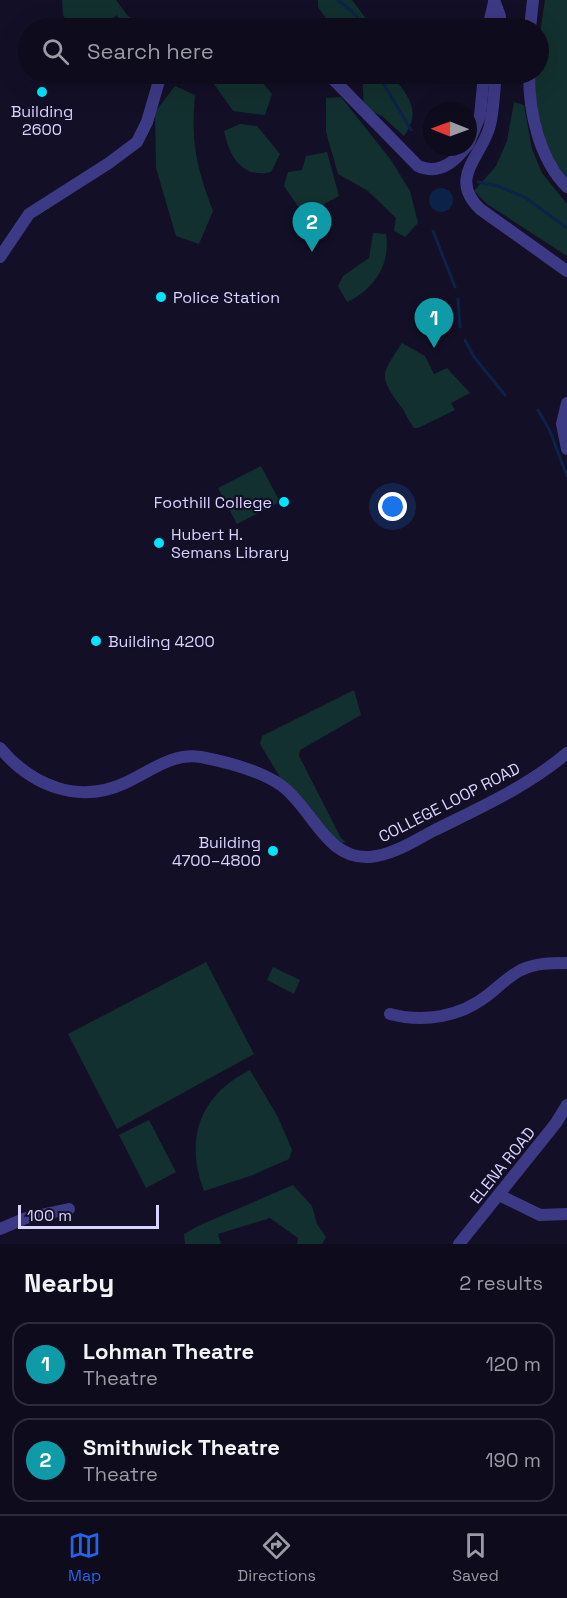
<!DOCTYPE html>
<meta charset="utf-8">
<style>
body{margin:0;font-family:"Space Grotesk",sans-serif;background:#171425;color:#f1f3f6}
.compass{position:absolute;left:423px;top:102px;width:54px;height:54px;border-radius:50%;background:#0e0b1c;box-shadow:0 6px 24px #0002;rotate:271deg}
.scale{position:absolute;left:18px;bottom:15px;width:141px;box-sizing:border-box;padding-left:6px;border:3px solid #d9d4ff;border-top:0;font-size:16px;line-height:21px;white-space:nowrap;color:#d9d4ff;-webkit-text-stroke:4px #130f26;paint-order:stroke}
.you{position:absolute;left:393px;top:507px;width:21px;height:21px;margin:-15px;border:4px solid #fff;border-radius:50%;background:#1a73e8;box-shadow:0 0 0 9px #1a73e833}
.badge{display:grid;place-items:center;width:39px;height:39px;border-radius:50%;background:#2563eb;color:#fff;font-size:20px;font-weight:700}
.pin{position:absolute;translate:-50% -50px;filter:drop-shadow(0 2px 3px #0008)}
.pin::after{content:'';position:absolute;top:32px;width:21px;height:18px;background:inherit;clip-path:polygon(0 0,100% 0,50% 100%)}
.list{margin:0;padding:0;list-style:none}
h2{display:flex;justify-content:space-between;align-items:center;height:78px;margin:0;padding:0 24px;font-size:26px}
h2 small{font-size:20px;font-weight:400;color:#9b9ba3}
.list li{display:grid;grid-template-columns:39px 1fr auto;gap:18px;align-items:center;box-sizing:border-box;height:84px;margin:0 12px 12px;padding:0 12px;border:2px solid #2e2b3b;border-radius:18px}
.list b{display:block;font-size:22px;white-space:nowrap}
.list p{margin:0;font-size:20px;white-space:nowrap;color:#9b9ba3}
.list em{font-size:20px;font-style:normal;color:#9b9ba3}
.icon{flex:none;width:33px;height:33px;fill:none;stroke:currentColor;stroke-width:2;stroke-linecap:round;stroke-linejoin:round}
.map{position:relative;flex:none;width:567px;height:1244px;overflow:hidden}
.search{position:absolute;background:#0e0b1c;box-shadow:0 6px 24px #0002;left:18px;right:18px;top:18px;height:66px;display:flex;align-items:center;gap:15px;box-sizing:border-box;padding:0 21px;border-radius:33px;color:#9b9ba3;font-size:22px}
.sheet{height:270px;background:#0e0b1c}
nav{display:flex;justify-content:space-around;align-items:center;box-sizing:border-box;height:84px;border-top:2px solid #2e2b3b;background:#0e0b1c;font-size:16px;color:#9b9ba3}
nav a{display:grid;justify-items:center;gap:3px}
nav .on{color:#2563eb}
.map>svg:first-child{display:block}
.green{fill:#12302f}
.water{fill:#0c2248}
.lines{fill:none;stroke-linecap:round;stroke-linejoin:round}
.stream{stroke:#0c2248;stroke-width:3}
.minor{stroke:#3d3a85;stroke-width:12}
.poi-dot{fill:#00e5ff;stroke:#130f26;stroke-width:2}
.labels{text-anchor:middle;stroke-width:4.5;stroke-linejoin:round;paint-order:stroke}
.poi-label{font-size:16px;fill:#d9d4ff;stroke:#130f26;text-anchor:start}
.street-label{font-size:16px;fill:#d9d4ff;stroke:#130f26}
</style>
<div class="map">
<svg width="567" height="1244" viewBox="0 0 567 1244">
<rect width="100%" height="100%" fill="#130f26"/>
<g class="green">
<polygon points="62,0 116,0 127,15 144,28 123,28 117,15 99,28 69,25 63,15"/>
<polygon points="318,0 352,0 373,28 332,27 318,7"/>
<polygon points="545,0 567,0 567,179 544,145 533,84 534,74 538,74 539,39"/>
<polygon points="217,74 237,76 239,74 260,74 259,78 272,94 265,115 233,111 214,84"/>
<path d="M362 74H391C407 95 423 110 404 136L382 116 364 108Z"/>
<path d="M175 86 195 95C191 144 196 165 213 211L199 244 176 236 156 168 155 112Z"/>
<polygon points="341,97 391,160 410,191 418,223 405,237 394,231 396,218 368,191 338,174 326,132 326,98"/>
<polygon points="514,102 524,105 532,149 542,173 567,204 567,256 487,204 474,191 496,166 507,141"/>
<path d="M240 124 257 126 280 154 271 172C242 179 229 156 224 131Z"/>
<polygon points="327,152 339,196 304,215 284,186 288,172 302,170 306,156"/>
<path d="M373 233 386 234C391 264 374 290 347 302L338 286 343 276 369 258Z"/>
<path d="M402 343 425 356 434 374 447 368 470 393 451 403 455 410 418 428H414C408 420 406 413 399 404 377 374 383 373 402 343Z"/>
<polygon points="261,466 280,502 237,524 218,488"/>
<polygon points="354,690 361,715 300,750 299,756 341,838 346,842 342,843 334,838 299,794 281,779 260,744 262,736"/>
<polygon points="206,962 254,1054 117,1129 68,1034"/>
<polygon points="273,967 300,980 294,994 267,980"/>
<path d="M250 1070 278 1117 292 1150 289 1159 253 1175 204 1191C184 1138 200 1095 250 1070Z"/>
<polygon points="149,1120 176,1172 146,1188 119,1135"/>
<polygon points="293,1185 312,1206 317,1224 326,1237 322,1244 297,1244 298,1238 270,1218 218,1234 221,1244 185,1244 184,1234 198,1226"/>
</g>
<circle class="water" cx="441" cy="200" r="12"/>
<g class="lines">
<g class="stream">
<polyline points="338,0 355,14 364,28"/>
<polyline points="378,74 411,130"/>
<polyline points="478,182 498,186 526,198 567,228"/>
<polyline points="433,231 455,287"/>
<polyline points="458,299 460,327"/>
<polyline points="465,340 474,357 505,395"/>
<polyline points="538,410 550,431 567,476"/>
</g>
<g class="minor">
<polyline points="494,0 500,16 499,28"/>
<polyline points="488,28 494,2"/>
<polyline points="530,28 533,0"/>
<path d="M328 74 418 166C438 175 454 163 466 147"/>
<path d="M496 74C494 90 494 108 490 125 483 156 447 177 480 209L567 271"/>
<path d="M529 74C529 112 539 159 567 187"/>
<polyline points="468,145 480,116 484,74"/>
<polyline points="0,257 29,214 109,163 137,142 147,122 161,74"/>
<polyline points="567,403 562,424 567,449"/>
<path d="M0 748C31 785 78 805 125 783 150 772 172 752 201 757 227 762 260 770 282 786 313 809 326 860 370 857 393 855 414 841 433 831 479 808 527 787 567 753"/>
<path d="M390 1014C424 1023 460 1017 488 995 498 987 509 976 521 970 536 963 551 963 567 963"/>
<polyline points="499,1195 540,1215 567,1214"/>
<polyline points="0,1229 26,1218 69,1209"/>
<polyline points="459,1244 556,1123 567,1105"/>
</g>
</g>
<g class="poi-dot">
<circle cx="42" cy="92" r="6"/>
<circle cx="161" cy="297" r="6"/>
<circle cx="284" cy="502" r="6"/>
<circle cx="159" cy="543" r="6"/>
<circle cx="96" cy="641" r="6"/>
<circle cx="273" cy="851" r="6"/>
</g>
<g class="labels">
<g class="poi-label">
<text x="42" y="117" text-anchor="middle">Building<tspan x="42" dy="18">2600</tspan></text>
<text x="173" y="303">Police Station</text>
<text x="272" y="508" text-anchor="end">Foothill College</text>
<text x="171" y="540">Hubert H.<tspan x="171" dy="18">Semans Library</tspan></text>
<text x="108" y="647">Building 4200</text>
<text x="261" y="848" text-anchor="end">Building<tspan x="261" dy="18">4700–4800</tspan></text>
</g>
<g class="street-label">
<text transform="translate(449 802) rotate(-27)" y="6">COLLEGE LOOP ROAD</text>
<text transform="translate(502 1165) rotate(-51)" y="6">ELENA ROAD</text>
</g>
</g>
</svg>
<svg class="compass" viewBox="-18 -18 36 36"><path d="M0-13l5 13h-10z" fill="#e53935"/><path d="M0 13l5-13h-10z" fill="#9b9ba3"/></svg>
<div class="scale">100 m</div>
<div class="you"></div>
<div class="pin badge" style="left:434px;top:348px;background:#0f9aa8">1</div>
<div class="pin badge" style="left:312px;top:252px;background:#0f9aa8">2</div>
<div class="search"><svg class="icon" aria-label="search" viewBox="0 0 24 24"><circle cx="10" cy="10" r="6"/><path d="M15 15l6 6"/></svg>Search here</div>
</div>
<section class="sheet">
<h2>Nearby<small>2 results</small></h2>
<ul class="list">
<li><span class="badge" style="background:#0f9aa8">1</span><div><b>Lohman Theatre</b><p>Theatre</p></div><em>120 m</em></li>
<li><span class="badge" style="background:#0f9aa8">2</span><div><b>Smithwick Theatre</b><p>Theatre</p></div><em>190 m</em></li>
</ul>
</section>
<nav>
<a class="on"><svg class="icon" aria-label="map" viewBox="0 0 24 24"><path d="M3 6l6-2 6 2 6-2v14l-6 2-6-2-6 2zM9 4v14M15 6v14"/></svg>Map</a>
<a><svg class="icon" aria-label="directions" viewBox="0 0 24 24"><path d="M12 3l9 9-9 9-9-9zM9 14v-3h6M13 9l2 2-2 2"/></svg>Directions</a>
<a><svg class="icon" aria-label="saved" viewBox="0 0 24 24"><path d="M7 4h10v16l-5-4-5 4z"/></svg>Saved</a>
</nav>
